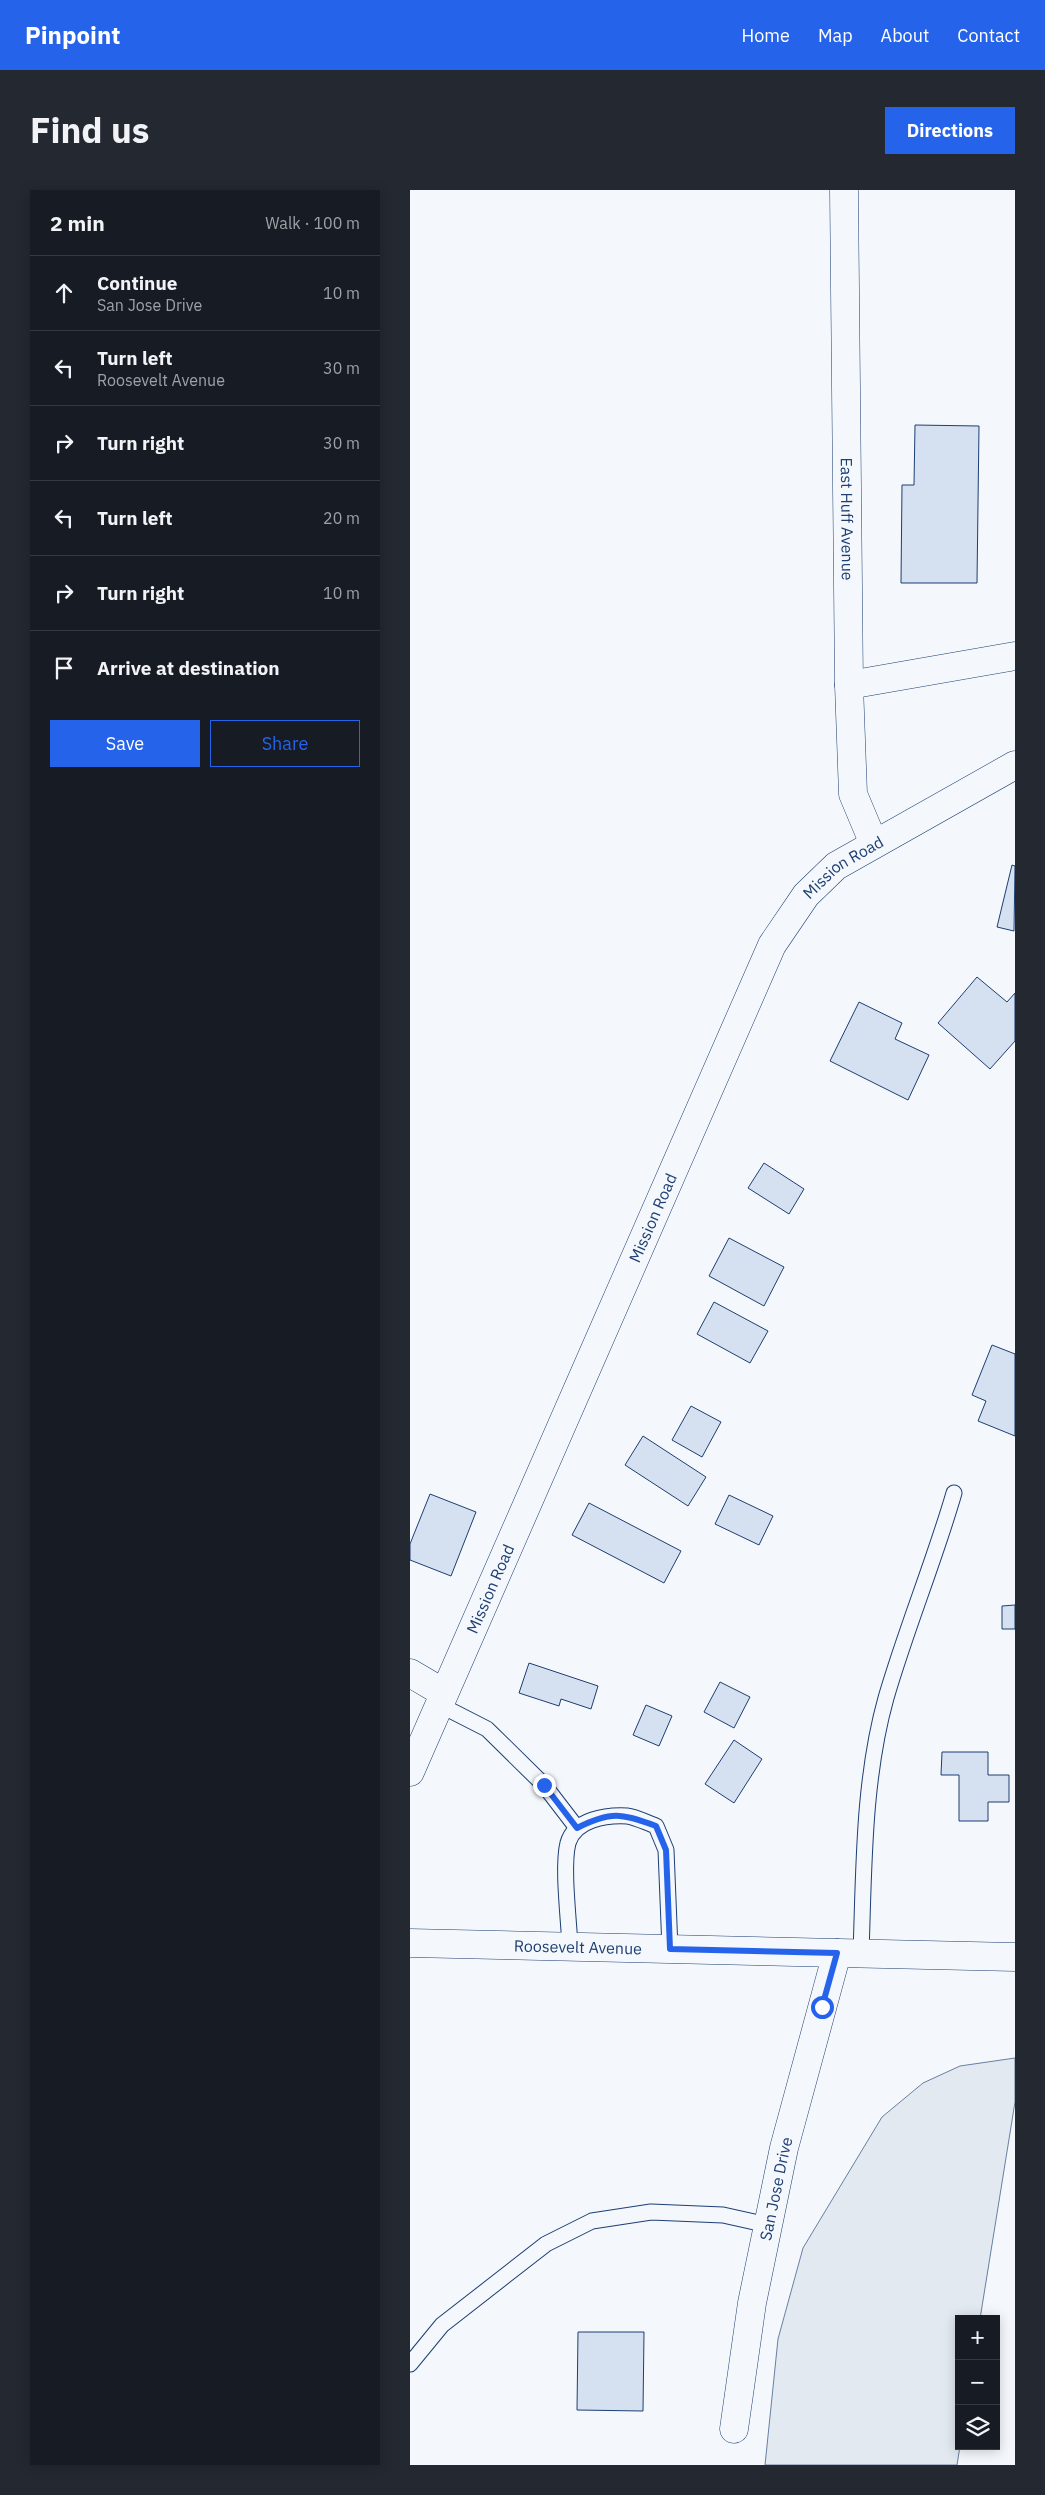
<!DOCTYPE html>
<meta charset="utf-8">
<style>
body{margin:0;font-family:"IBM Plex Sans",sans-serif;background:#242831;color:#f1f3f6}
.controls{position:absolute;right:15px;bottom:15px;display:grid;overflow:hidden;border-radius:0px;box-shadow:0 2px 12px #0003}
.controls button{width:45px;height:45px;display:grid;place-items:center;padding:0;border:0;border-bottom:1px solid #363941;background:#171b24;color:#f1f3f6;font:25px sans-serif}
.stop{position:absolute;width:15px;height:15px;margin:-11px;border:4px solid #2563eb;border-radius:50%;background:#fff}
.stop.end{background:#2563eb;border-color:#fff;box-shadow:0 1px 5px #0008}
.list{margin:0;padding:0;list-style:none}
h2{display:flex;justify-content:space-between;align-items:center;height:65px;margin:0;padding:0 20px;font-size:21px}
h2 small{font-size:16px;font-weight:400;color:#9ea1a6}
.list li{display:grid;grid-template-columns:32px 1fr auto;gap:15px;align-items:center;box-sizing:border-box;height:75px;padding:0 20px;border-top:1px solid #363941}
.list b{display:block;font-size:19px;white-space:nowrap}
.list p{margin:0;font-size:16px;white-space:nowrap;color:#9ea1a6}
.list em{font-size:16px;font-style:normal;color:#9ea1a6}
.actions{display:flex;gap:10px;padding:15px 20px}
.actions a{flex:1;padding:11px 0;border:1px solid #2563eb;border-radius:0px;text-align:center;font-size:18px;color:#2563eb}
.actions .main{background:#2563eb;color:#fff}
.icon{flex:none;width:28px;height:28px;fill:none;stroke:currentColor;stroke-width:2;stroke-linecap:round;stroke-linejoin:round}
.map{position:relative;flex:none;width:605px;height:2275px;overflow:hidden;border-radius:0px}
header{display:flex;align-items:center;gap:30px;box-sizing:border-box;height:70px;padding:0 25px;background:#2563eb;color:#fff}
header strong{font-size:24px}
nav{display:flex;gap:28px;margin-inline-start:auto;font-size:18px}
.intro{display:flex;align-items:center;justify-content:space-between;box-sizing:border-box;height:120px;padding:0 30px}
h1{margin:0;font-size:35px}
.button{padding:12px 22px;border-radius:0px;background:#2563eb;color:#fff;font-size:18px;font-weight:700}
main{display:flex;gap:30px;padding:0 30px}
aside{flex:1;background:#171b24;border-radius:0px;box-shadow:0 2px 12px #0003}
.map>svg:first-child{display:block}
.green{fill:#e3e9f0;stroke:#687fa3}
.building{fill:#d5e0f0;stroke:#1d3f73}
.lines{fill:none;stroke-linecap:round;stroke-linejoin:round}
.lane-casing{stroke:#1d3f73;stroke-width:17}
.street-casing{stroke:#1d3f73;stroke-width:29}
.secondary-casing{stroke:#1d3f73;stroke-width:29}
.lane{stroke:#f4f7fb;stroke-width:15}
.street{stroke:#f4f7fb;stroke-width:28}
.secondary{stroke:#f4f7fb;stroke-width:28}
.route{stroke:#2563eb;stroke-width:6}
.labels{text-anchor:middle;stroke-width:4;stroke-linejoin:round;paint-order:stroke}
.street-label{font-size:16px;fill:#1d3f73;stroke:#f4f7fb}
</style>
<header>
<strong>Pinpoint</strong>
<nav><a>Home</a><a>Map</a><a>About</a><a>Contact</a></nav>
</header>
<div class="intro"><h1>Find us</h1><a class="button">Directions</a></div>
<main>
<aside>
<h2>2 min<small>Walk · 100 m</small></h2>
<ul class="list">
<li><svg class="icon" aria-label="ahead" viewBox="0 0 24 24"><path d="M12 20V5M6 11l6-6 6 6"/></svg><div><b>Continue</b><p>San Jose Drive</p></div><em>10 m</em></li>
<li><svg class="icon" aria-label="left" viewBox="0 0 24 24"><path d="M17 20v-9H6M10 6l-5 5 5 5"/></svg><div><b>Turn left</b><p>Roosevelt Avenue</p></div><em>30 m</em></li>
<li><svg class="icon" aria-label="right" viewBox="0 0 24 24"><path d="M7 20v-9h11M14 6l5 5-5 5"/></svg><div><b>Turn right</b></div><em>30 m</em></li>
<li><svg class="icon" aria-label="left" viewBox="0 0 24 24"><path d="M17 20v-9H6M10 6l-5 5 5 5"/></svg><div><b>Turn left</b></div><em>20 m</em></li>
<li><svg class="icon" aria-label="right" viewBox="0 0 24 24"><path d="M7 20v-9h11M14 6l5 5-5 5"/></svg><div><b>Turn right</b></div><em>10 m</em></li>
<li><svg class="icon" aria-label="arrive" viewBox="0 0 24 24"><path d="M6 21V4h12l-3 4 3 4H6"/></svg><div><b>Arrive at destination</b></div></li>
</ul>
<div class="actions"><a class="main">Save</a><a>Share</a></div>
</aside>
<div class="map">
<svg width="605" height="2275" viewBox="0 0 605 2275">
<rect width="100%" height="100%" fill="#f4f7fb"/>
<polygon class="green" points="605,1868 605,1912 570,2129 549,2129 550,2256 547,2275 355,2275 368,2149 393,2058 472,1927 513,1893 550,1876"/>
<g class="building">
<polygon points="505,235 569,236 567,393 491,393 492,295 504,295"/>
<polygon points="602,675 605,676 604,741 587,737"/>
<polygon points="567,787 597,812 605,803 605,851 580,879 528,833"/>
<polygon points="449,812 492,833 485,849 519,865 498,910 420,871"/>
<polygon points="354,973 394,999 379,1024 338,998"/>
<polygon points="319,1048 374,1077 354,1116 299,1086"/>
<polygon points="304,1112 358,1141 340,1173 287,1144"/>
<polygon points="582,1155 605,1164 605,1246 568,1231 576,1211 562,1205"/>
<polygon points="281,1216 311,1232 292,1267 262,1250"/>
<polygon points="233,1246 296,1287 278,1316 215,1275"/>
<polygon points="20,1304 66,1322 41,1386 0,1370 0,1354"/>
<polygon points="319,1305 363,1326 349,1355 305,1334"/>
<polygon points="179,1313 271,1361 254,1393 162,1345"/>
<polygon points="605,1415 605,1439 592,1439 592,1416"/>
<polygon points="119,1473 188,1496 181,1519 151,1509 149,1516 109,1503"/>
<polygon points="310,1492 340,1507 324,1538 294,1522"/>
<polygon points="236,1515 262,1526 249,1556 223,1545"/>
<polygon points="324,1550 352,1569 324,1613 295,1594"/>
<polygon points="532,1562 578,1562 578,1585 599,1585 599,1612 578,1612 578,1631 549,1631 549,1585 531,1585"/>
<polygon points="168,2142 234,2142 233,2221 167,2220"/>
</g>
<g class="lines">
<defs>
<g id="lane">
<polyline points="30,1515 77,1539 134,1595 167,1638"/>
<path d="M160 1757C159 1731 152 1676 158 1653 165 1629 196 1625 217 1626 226 1627 237 1633 246 1636L256 1660 260 1759"/>
<path d="M451 1763C454 1679 453 1590 476 1508 496 1439 524 1372 544 1303"/>
<polyline points="0,2174 32,2135 136,2054 182,2031 241,2022 313,2025 358,2035"/>
</g>
<g id="street">
<path id="s1" d="M434 0 439 495 443 604 464 654"/>
<polyline points="439,495 605,466"/>
<path id="s2" d="M324 2239 342 2113 374 1958 427 1763"/>
</g>
<g id="secondary">
<polyline points="0,1483 34,1503"/>
<path id="s3" d="M0 1582 362 755 396 705 426 676 605 575"/>
<path id="s4" d="M0 1753 605 1767"/>
</g>
</defs>
<use href="#lane" class="lane-casing"/>
<use href="#street" class="street-casing"/>
<use href="#secondary" class="secondary-casing"/>
<use href="#lane" class="lane"/>
<use href="#street" class="street"/>
<use href="#secondary" class="secondary"/>
</g>
<g class="lines">
<path class="route" d="M134 1595 167 1638C200 1621 212 1623 246 1636L256 1660 260 1759 427 1763 412 1817"/>
</g>
<g class="labels">
<g class="street-label">
<text dy="6" stroke="none"><textPath href="#s1" startOffset="329">East Huff Avenue</textPath></text>
<text dy="6" stroke="none"><textPath href="#s3" startOffset="1010">Mission Road</textPath></text>
<text dy="6" stroke="none"><textPath href="#s3" startOffset="605">Mission Road</textPath></text>
<text dy="6" stroke="none"><textPath href="#s3" startOffset="200">Mission Road</textPath></text>
<text dy="6" stroke="none"><textPath href="#s4" startOffset="168">Roosevelt Avenue</textPath></text>
<text dy="6" stroke="none"><textPath href="#s2" startOffset="244">San Jose Drive</textPath></text>
</g>
</g>
</svg>
<div class="controls">
<button>+</button>
<button>−</button>
<button><svg class="icon" aria-label="layers" viewBox="0 0 24 24"><path d="M12 4l9 5-9 5-9-5zM3 14l9 5 9-5"/></svg></button>
</div>
<div class="stop" style="left:412px;top:1817px"></div>
<div class="stop end" style="left:134px;top:1595px"></div>
</div>
</main>
